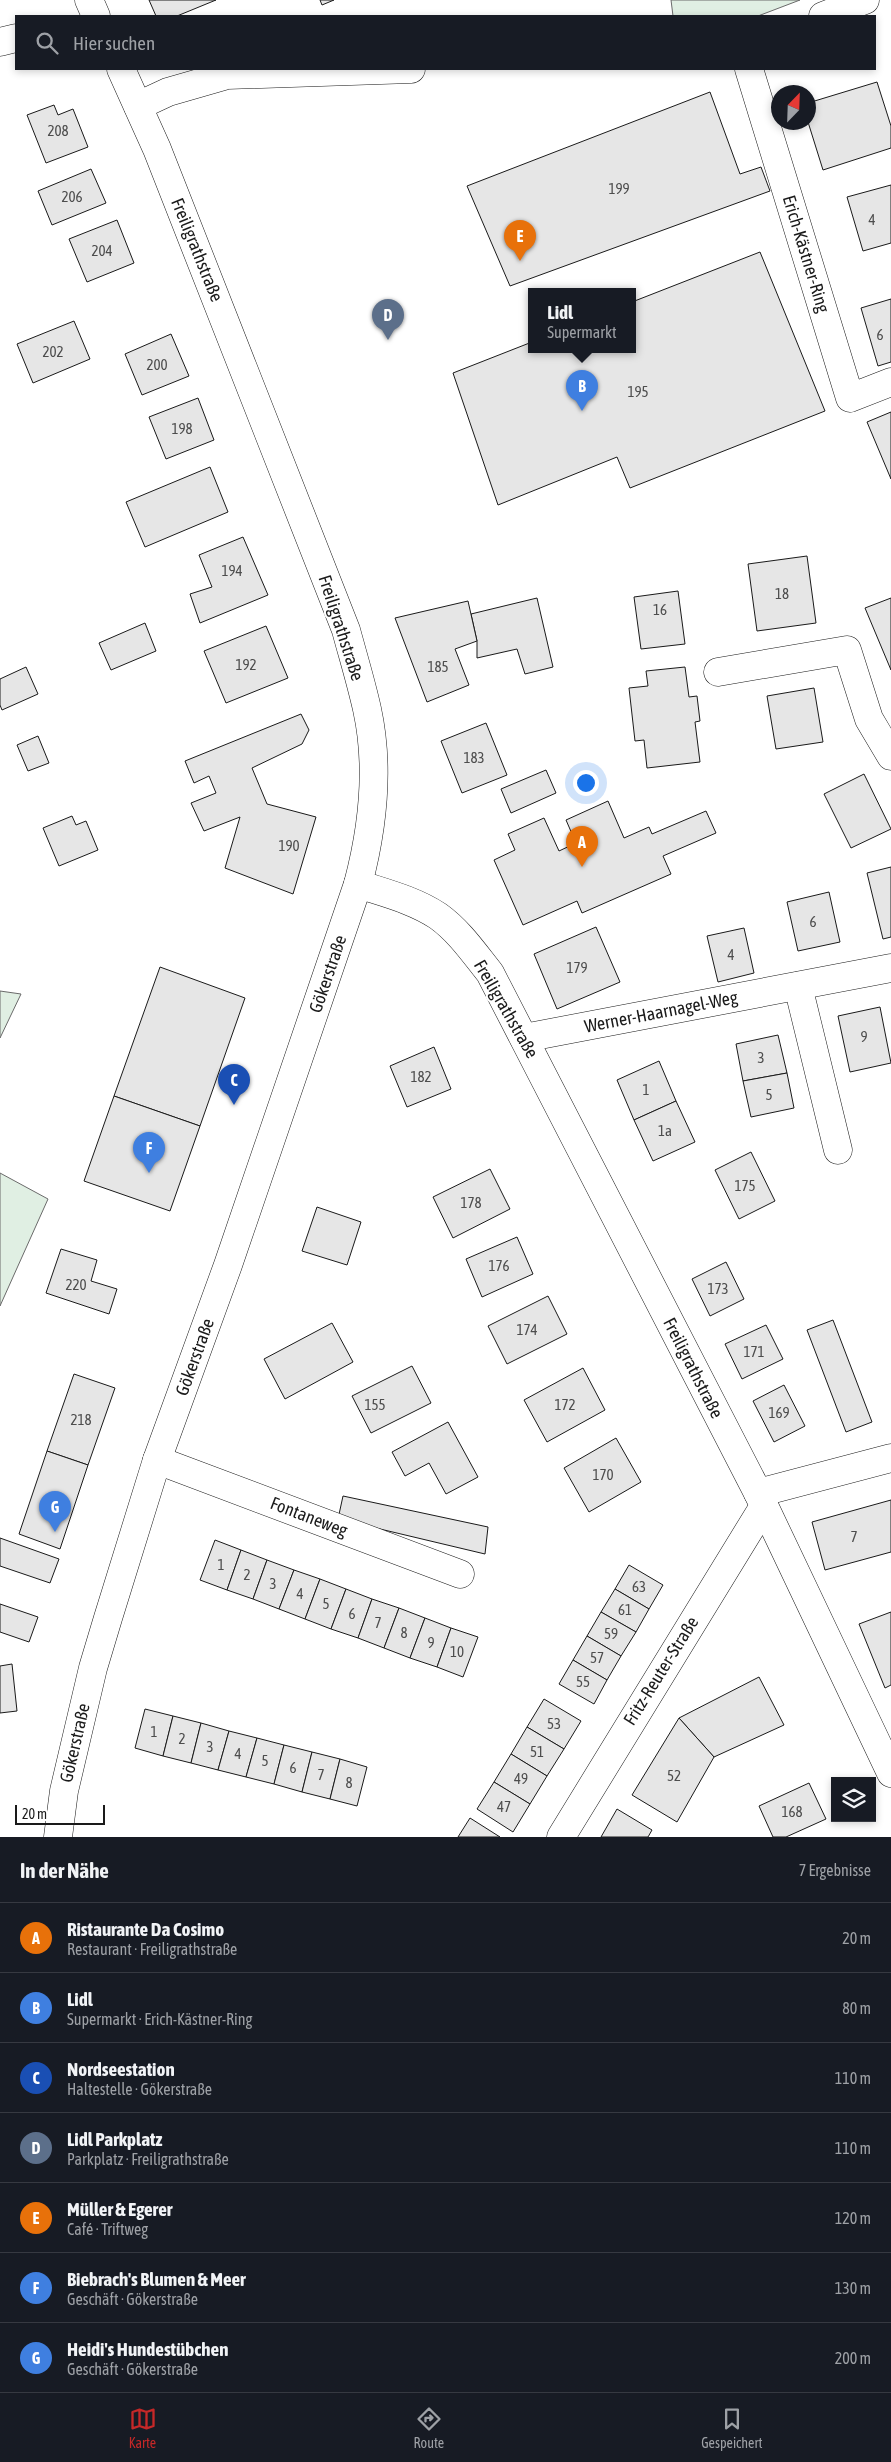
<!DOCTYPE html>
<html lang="de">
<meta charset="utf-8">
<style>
body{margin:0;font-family:"Asap Condensed",sans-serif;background:#20242c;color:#f1f3f6}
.controls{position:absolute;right:15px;bottom:15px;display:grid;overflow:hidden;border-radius:0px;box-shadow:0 2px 8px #0003}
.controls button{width:45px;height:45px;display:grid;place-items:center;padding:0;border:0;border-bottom:1px solid #363941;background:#171b24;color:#f1f3f6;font:25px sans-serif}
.compass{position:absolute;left:771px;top:85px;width:45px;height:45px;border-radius:50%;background:#171b24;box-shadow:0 2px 8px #0003;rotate:23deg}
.scale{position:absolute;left:15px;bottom:12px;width:90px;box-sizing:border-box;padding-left:5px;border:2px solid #1a1a1a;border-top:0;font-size:14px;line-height:18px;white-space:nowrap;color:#1a1a1a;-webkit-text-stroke:4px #fff;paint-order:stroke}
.you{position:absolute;left:585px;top:782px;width:18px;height:18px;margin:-12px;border:4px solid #fff;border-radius:50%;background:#1a73e8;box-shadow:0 0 0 8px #1a73e833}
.badge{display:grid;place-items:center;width:32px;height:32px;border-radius:50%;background:#c62828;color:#fff;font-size:16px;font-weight:700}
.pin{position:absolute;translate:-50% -41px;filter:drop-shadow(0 1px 2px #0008)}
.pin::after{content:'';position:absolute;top:26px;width:18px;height:15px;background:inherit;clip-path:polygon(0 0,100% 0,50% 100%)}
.popup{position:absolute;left:528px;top:288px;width:108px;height:65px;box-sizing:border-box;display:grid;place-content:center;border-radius:0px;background:#171b24;filter:drop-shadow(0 1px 4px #0005);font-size:16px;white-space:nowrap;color:#9ea1a6}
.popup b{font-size:19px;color:#f1f3f6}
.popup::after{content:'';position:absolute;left:50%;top:100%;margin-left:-10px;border:10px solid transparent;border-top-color:#171b24}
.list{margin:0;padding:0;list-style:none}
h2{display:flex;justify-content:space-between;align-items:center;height:65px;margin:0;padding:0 20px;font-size:21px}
h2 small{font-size:16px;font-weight:400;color:#9ea1a6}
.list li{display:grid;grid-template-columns:32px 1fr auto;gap:15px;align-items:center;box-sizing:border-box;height:70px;padding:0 20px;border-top:1px solid #363941}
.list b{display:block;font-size:19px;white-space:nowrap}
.list p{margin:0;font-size:16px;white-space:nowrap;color:#9ea1a6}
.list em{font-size:16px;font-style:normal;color:#9ea1a6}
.icon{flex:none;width:28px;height:28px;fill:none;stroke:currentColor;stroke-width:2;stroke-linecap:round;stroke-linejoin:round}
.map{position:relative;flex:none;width:891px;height:1837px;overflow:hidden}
.search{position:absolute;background:#171b24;box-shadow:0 2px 8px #0003;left:15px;right:15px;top:15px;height:55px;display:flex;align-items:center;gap:12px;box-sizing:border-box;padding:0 18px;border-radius:0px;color:#9ea1a6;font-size:19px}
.sheet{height:555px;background:#171b24}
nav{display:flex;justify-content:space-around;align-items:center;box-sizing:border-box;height:70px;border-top:1px solid #363941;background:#171b24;font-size:14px;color:#9ea1a6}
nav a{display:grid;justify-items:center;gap:2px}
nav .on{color:#c62828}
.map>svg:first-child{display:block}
.green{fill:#e0efe3;stroke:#6a6a6a}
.building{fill:#e6e6e6;stroke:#1a1a1a}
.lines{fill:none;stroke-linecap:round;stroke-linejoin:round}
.minor-casing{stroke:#1a1a1a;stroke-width:29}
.major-casing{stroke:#1a1a1a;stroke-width:29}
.minor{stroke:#fff;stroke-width:28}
.major{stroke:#fff;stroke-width:28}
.labels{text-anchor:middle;stroke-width:4;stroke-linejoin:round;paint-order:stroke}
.number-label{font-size:15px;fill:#4d4d4d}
.street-label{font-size:18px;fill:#1a1a1a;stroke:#fff}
</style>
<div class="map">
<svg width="891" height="1837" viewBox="0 0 891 1837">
<rect width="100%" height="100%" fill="#fff"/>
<g class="green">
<polygon points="671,0 800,0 758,16 673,16"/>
<polygon points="0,991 21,994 0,1038"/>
<polygon points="0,1173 48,1199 0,1306"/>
</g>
<g class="building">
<polygon points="149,0 216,0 177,16 156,16"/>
<polygon points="320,0 334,0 322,5"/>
<polygon points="877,82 891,126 891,148 823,170 808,122 808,103"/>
<polygon points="710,92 740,174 761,167 770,191 510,286 467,186"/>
<polygon points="54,105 58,115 73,109 88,147 46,163 27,115"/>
<polygon points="91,169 106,203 52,225 38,191"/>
<polygon points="891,185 891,243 863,251 847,197"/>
<polygon points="117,220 134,263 87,282 69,239"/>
<polygon points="760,252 825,411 630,488 617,457 498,505 453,373 532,342 532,350 632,350 632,302"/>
<polygon points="891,299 891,362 878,366 861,308"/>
<polygon points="74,321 90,359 33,383 17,344"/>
<polygon points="171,334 189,376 142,395 125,354"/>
<polygon points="198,398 214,440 166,459 149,417"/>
<polygon points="891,412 891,479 867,422"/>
<polygon points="210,467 228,512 145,547 126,502"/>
<polygon points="243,537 268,595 200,623 190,594 212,587 199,555"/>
<polygon points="807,556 816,623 757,631 748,564"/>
<polygon points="678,591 685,644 641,649 634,597"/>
<polygon points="537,598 553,667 525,674 517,649 477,658 477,641 471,614"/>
<polygon points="891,598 891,670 865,608"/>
<polygon points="468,601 477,641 455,649 469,685 427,702 395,618"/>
<polygon points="145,623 156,651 111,670 99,643"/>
<polygon points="266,626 288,678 226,703 204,651"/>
<polygon points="26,667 38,694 2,710 0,705 0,679"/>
<polygon points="685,667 689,697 697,696 700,721 695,722 700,762 647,768 644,740 635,741 629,688 648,686 646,671"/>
<polygon points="814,688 823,742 776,749 767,696"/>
<polygon points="301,714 309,730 302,744 252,768 267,804 316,817 293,894 225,868 240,817 204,831 191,803 216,793 209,776 194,783 185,761"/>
<polygon points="486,723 507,775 462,793 441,741"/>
<polygon points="38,736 49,763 28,771 17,745"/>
<polygon points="546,770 556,793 511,813 501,789"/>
<polygon points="864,774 891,829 851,848 824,794"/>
<polygon points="608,801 624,838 649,827 652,834 706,811 716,833 663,856 671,874 582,913 577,901 523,925 494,860 515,850 508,834 544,818 559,851 576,843 566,820"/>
<polygon points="72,816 76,825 86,821 98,850 59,866 43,828"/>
<polygon points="891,867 891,937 883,939 867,873"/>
<polygon points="829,892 840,942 798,951 787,902"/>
<polygon points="596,927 620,982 557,1009 534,954"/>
<polygon points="744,928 754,973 718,982 707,936"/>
<polygon points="160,967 245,998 200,1126 114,1096"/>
<polygon points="880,1007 891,1063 850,1072 838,1016"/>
<polygon points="778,1035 787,1073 743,1081 736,1044"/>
<polygon points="434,1047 451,1089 407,1107 390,1066"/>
<polygon points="659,1061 676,1101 634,1120 617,1080"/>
<polygon points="787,1073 794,1108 751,1117 743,1081"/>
<polygon points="114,1096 200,1126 170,1211 84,1181"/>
<polygon points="676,1101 695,1142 653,1161 634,1120"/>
<polygon points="751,1152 775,1201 739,1219 715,1170"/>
<polygon points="490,1169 510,1209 453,1238 433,1197"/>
<polygon points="317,1207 361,1222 347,1265 302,1251"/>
<polygon points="517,1237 533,1274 482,1297 466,1259"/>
<polygon points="61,1249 97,1260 91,1281 117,1289 109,1314 46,1293"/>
<polygon points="726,1262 744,1299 710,1316 692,1279"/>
<polygon points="548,1296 567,1334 507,1364 488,1326"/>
<polygon points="833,1320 872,1422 846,1432 807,1330"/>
<polygon points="332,1323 353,1362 285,1399 264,1359"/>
<polygon points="766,1325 783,1359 742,1379 725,1344"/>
<polygon points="412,1366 431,1403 371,1433 352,1396"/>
<polygon points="583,1368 605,1410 547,1442 524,1400"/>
<polygon points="74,1374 115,1388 88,1465 47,1451"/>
<polygon points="784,1385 805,1426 774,1442 753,1401"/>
<polygon points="448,1422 478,1477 446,1494 429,1463 405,1476 392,1452"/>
<polygon points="616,1438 641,1482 589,1512 564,1468"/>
<polygon points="47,1451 88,1465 60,1549 19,1534"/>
<polygon points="343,1496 488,1527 485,1554 338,1519"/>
<polygon points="891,1500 891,1552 825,1570 812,1522"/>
<polygon points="0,1538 59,1559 50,1583 0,1566"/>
<polygon points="215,1540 241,1550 227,1590 200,1580"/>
<polygon points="241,1550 267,1560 253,1599 227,1590"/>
<polygon points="267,1560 294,1570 279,1609 253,1599"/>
<polygon points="629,1565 663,1585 649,1609 615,1589"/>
<polygon points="294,1570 320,1579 305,1619 279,1609"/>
<polygon points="320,1579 346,1589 331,1629 305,1619"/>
<polygon points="346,1589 372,1599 358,1638 331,1629"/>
<polygon points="615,1589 649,1609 636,1632 601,1612"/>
<polygon points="372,1599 399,1608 384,1648 358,1638"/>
<polygon points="0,1604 38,1617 29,1642 0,1632"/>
<polygon points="399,1608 425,1618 410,1658 384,1648"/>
<polygon points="601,1612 636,1632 621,1656 587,1636"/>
<polygon points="891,1612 891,1685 885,1688 859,1624"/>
<polygon points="425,1618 451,1628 437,1667 410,1658"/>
<polygon points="451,1628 478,1637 463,1677 437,1667"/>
<polygon points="587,1636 621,1656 607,1680 573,1660"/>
<polygon points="573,1660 607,1680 594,1704 559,1684"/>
<polygon points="12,1664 17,1711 0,1713 0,1666"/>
<polygon points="759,1677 784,1725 714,1757 679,1718"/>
<polygon points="544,1699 581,1721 564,1749 527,1727"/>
<polygon points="145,1709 173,1716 163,1756 135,1748"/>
<polygon points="173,1716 201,1723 191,1763 163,1756"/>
<polygon points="679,1718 714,1757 677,1822 632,1795"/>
<polygon points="201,1723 229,1731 218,1770 191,1763"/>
<polygon points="527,1727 564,1749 547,1776 511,1754"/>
<polygon points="229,1731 257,1738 246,1777 218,1770"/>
<polygon points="257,1738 284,1745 274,1784 246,1777"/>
<polygon points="284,1745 312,1752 302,1792 274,1784"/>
<polygon points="312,1752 340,1759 330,1799 302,1792"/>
<polygon points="511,1754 547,1776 530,1804 494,1782"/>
<polygon points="340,1759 367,1767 357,1806 330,1799"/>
<polygon points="494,1782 530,1804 513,1832 477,1809"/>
<polygon points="809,1783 826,1819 786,1837 773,1837 759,1806"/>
<polygon points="617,1809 652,1830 648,1837 601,1837"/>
<polygon points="470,1818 500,1837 458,1837"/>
</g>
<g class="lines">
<defs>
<g id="minor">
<polyline points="823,16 865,0"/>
<polyline points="0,42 16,38"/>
<polyline points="749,69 850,398 891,382"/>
<polyline points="138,106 168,92 227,75 411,69"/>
<polyline points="718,672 847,650 869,719 891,756"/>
<path d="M358 884C385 893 414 900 438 916 459 931 474 953 490 973L758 1493 891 1773"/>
<polyline points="798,986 838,1150"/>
<polyline points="524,1038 891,968"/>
<polyline points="157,1460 460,1574"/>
<polyline points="758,1493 891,1458"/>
<polyline points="561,1837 764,1506"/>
</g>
<g id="major">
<polyline points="89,0 96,16"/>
<path d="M58 1837 64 1791 93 1668 108 1618 157 1460 228 1265 358 884C373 827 380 768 367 709 361 682 353 656 346 630L157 149 121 69"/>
</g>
</defs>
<use href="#minor" class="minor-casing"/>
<use href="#major" class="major-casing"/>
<use href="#minor" class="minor"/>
<use href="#major" class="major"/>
</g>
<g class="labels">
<g class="number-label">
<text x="58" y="136">208</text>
<text x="619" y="194">199</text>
<text x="72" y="202">206</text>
<text x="872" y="225">4</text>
<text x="102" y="256">204</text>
<text x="880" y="340">6</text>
<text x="53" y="357">202</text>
<text x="157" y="370">200</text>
<text x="638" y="397">195</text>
<text x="182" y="434">198</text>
<text x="232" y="576">194</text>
<text x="782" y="599">18</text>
<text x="660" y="615">16</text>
<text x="246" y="670">192</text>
<text x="438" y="672">185</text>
<text x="474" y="763">183</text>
<text x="289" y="851">190</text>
<text x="813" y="927">6</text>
<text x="731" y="960">4</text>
<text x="577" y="973">179</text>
<text x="864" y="1042">9</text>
<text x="761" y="1063">3</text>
<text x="421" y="1082">182</text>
<text x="646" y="1095">1</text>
<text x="769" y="1100">5</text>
<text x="665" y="1136">1a</text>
<text x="745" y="1191">175</text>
<text x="471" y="1208">178</text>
<text x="499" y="1271">176</text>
<text x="76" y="1290">220</text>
<text x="718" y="1294">173</text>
<text x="527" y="1335">174</text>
<text x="754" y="1357">171</text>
<text x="375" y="1410">155</text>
<text x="565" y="1410">172</text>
<text x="779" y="1418">169</text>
<text x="81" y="1425">218</text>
<text x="603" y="1480">170</text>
<text x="854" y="1542">7</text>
<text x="221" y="1570">1</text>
<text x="247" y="1580">2</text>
<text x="273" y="1589">3</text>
<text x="639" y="1592">63</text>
<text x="300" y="1599">4</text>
<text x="326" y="1609">5</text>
<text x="625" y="1615">61</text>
<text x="352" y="1619">6</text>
<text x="378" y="1628">7</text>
<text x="404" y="1638">8</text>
<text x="611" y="1639">59</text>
<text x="431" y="1648">9</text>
<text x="457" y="1657">10</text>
<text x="597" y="1663">57</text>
<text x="583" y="1687">55</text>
<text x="554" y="1729">53</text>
<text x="154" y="1737">1</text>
<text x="182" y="1744">2</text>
<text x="210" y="1752">3</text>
<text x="537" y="1757">51</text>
<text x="238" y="1759">4</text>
<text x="265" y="1766">5</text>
<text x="293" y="1773">6</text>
<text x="321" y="1780">7</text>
<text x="674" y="1781">52</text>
<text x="521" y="1784">49</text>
<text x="349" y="1788">8</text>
<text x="504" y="1812">47</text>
<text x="792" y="1817">168</text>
</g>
<g class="street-label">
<text transform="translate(197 250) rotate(68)" y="6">Freiligrathstraße</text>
<text transform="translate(806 254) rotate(73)" y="6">Erich-Kästner-Ring</text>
<text transform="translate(341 628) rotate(72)" y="6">Freiligrathstraße</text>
<text transform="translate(328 974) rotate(-71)" y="6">Gökerstraße</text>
<text transform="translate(506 1009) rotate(60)" y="6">Freiligrathstraße</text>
<text transform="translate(661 1012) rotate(-11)" y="6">Werner-Haarnagel-Weg</text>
<text transform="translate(195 1357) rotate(-70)" y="6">Gökerstraße</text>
<text transform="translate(693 1368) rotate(63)" y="6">Freiligrathstraße</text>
<text transform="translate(309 1517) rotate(21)" y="6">Fontaneweg</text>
<text transform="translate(661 1671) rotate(-58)" y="6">Fritz-Reuter-Straße</text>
<text transform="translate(75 1743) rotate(-77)" y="6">Gökerstraße</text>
</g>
</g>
</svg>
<div class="controls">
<button><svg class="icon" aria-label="layers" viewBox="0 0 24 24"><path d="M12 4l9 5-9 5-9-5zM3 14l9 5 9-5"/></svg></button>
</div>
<svg class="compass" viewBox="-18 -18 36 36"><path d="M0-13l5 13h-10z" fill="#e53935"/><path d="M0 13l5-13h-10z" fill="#9ea1a6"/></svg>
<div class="scale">20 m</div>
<div class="you"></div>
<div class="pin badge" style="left:582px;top:867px;background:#e8710a">A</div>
<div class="pin badge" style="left:582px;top:411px;background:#3f7fe0">B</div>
<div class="popup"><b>Lidl</b>Supermarkt</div>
<div class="pin badge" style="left:234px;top:1105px;background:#1a4fb4">C</div>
<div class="pin badge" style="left:388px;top:340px;background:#5c6f8a">D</div>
<div class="pin badge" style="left:520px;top:261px;background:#e8710a">E</div>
<div class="pin badge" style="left:149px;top:1173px;background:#3f7fe0">F</div>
<div class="pin badge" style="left:55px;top:1532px;background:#3f7fe0">G</div>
<div class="search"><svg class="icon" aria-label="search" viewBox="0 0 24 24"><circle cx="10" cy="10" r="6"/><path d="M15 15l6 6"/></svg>Hier suchen</div>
</div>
<section class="sheet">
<h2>In der Nähe<small>7 Ergebnisse</small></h2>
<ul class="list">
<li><span class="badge" style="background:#e8710a">A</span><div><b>Ristaurante Da Cosimo</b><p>Restaurant · Freiligrathstraße</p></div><em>20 m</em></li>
<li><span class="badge" style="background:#3f7fe0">B</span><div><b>Lidl</b><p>Supermarkt · Erich-Kästner-Ring</p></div><em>80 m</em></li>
<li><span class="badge" style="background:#1a4fb4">C</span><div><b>Nordseestation</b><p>Haltestelle · Gökerstraße</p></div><em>110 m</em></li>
<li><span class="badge" style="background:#5c6f8a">D</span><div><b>Lidl Parkplatz</b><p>Parkplatz · Freiligrathstraße</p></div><em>110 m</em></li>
<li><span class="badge" style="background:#e8710a">E</span><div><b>Müller &amp; Egerer</b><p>Café · Triftweg</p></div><em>120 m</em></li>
<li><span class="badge" style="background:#3f7fe0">F</span><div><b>Biebrach's Blumen &amp; Meer</b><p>Geschäft · Gökerstraße</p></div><em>130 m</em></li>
<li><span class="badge" style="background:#3f7fe0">G</span><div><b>Heidi's Hundestübchen</b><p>Geschäft · Gökerstraße</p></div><em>200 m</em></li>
</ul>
</section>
<nav>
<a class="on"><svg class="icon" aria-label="map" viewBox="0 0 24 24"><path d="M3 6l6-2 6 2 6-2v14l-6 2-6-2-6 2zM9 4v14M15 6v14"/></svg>Karte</a>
<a><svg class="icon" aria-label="directions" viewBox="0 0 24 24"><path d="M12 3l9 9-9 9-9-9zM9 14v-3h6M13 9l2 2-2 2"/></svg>Route</a>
<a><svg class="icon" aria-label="saved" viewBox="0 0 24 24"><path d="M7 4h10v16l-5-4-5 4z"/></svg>Gespeichert</a>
</nav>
